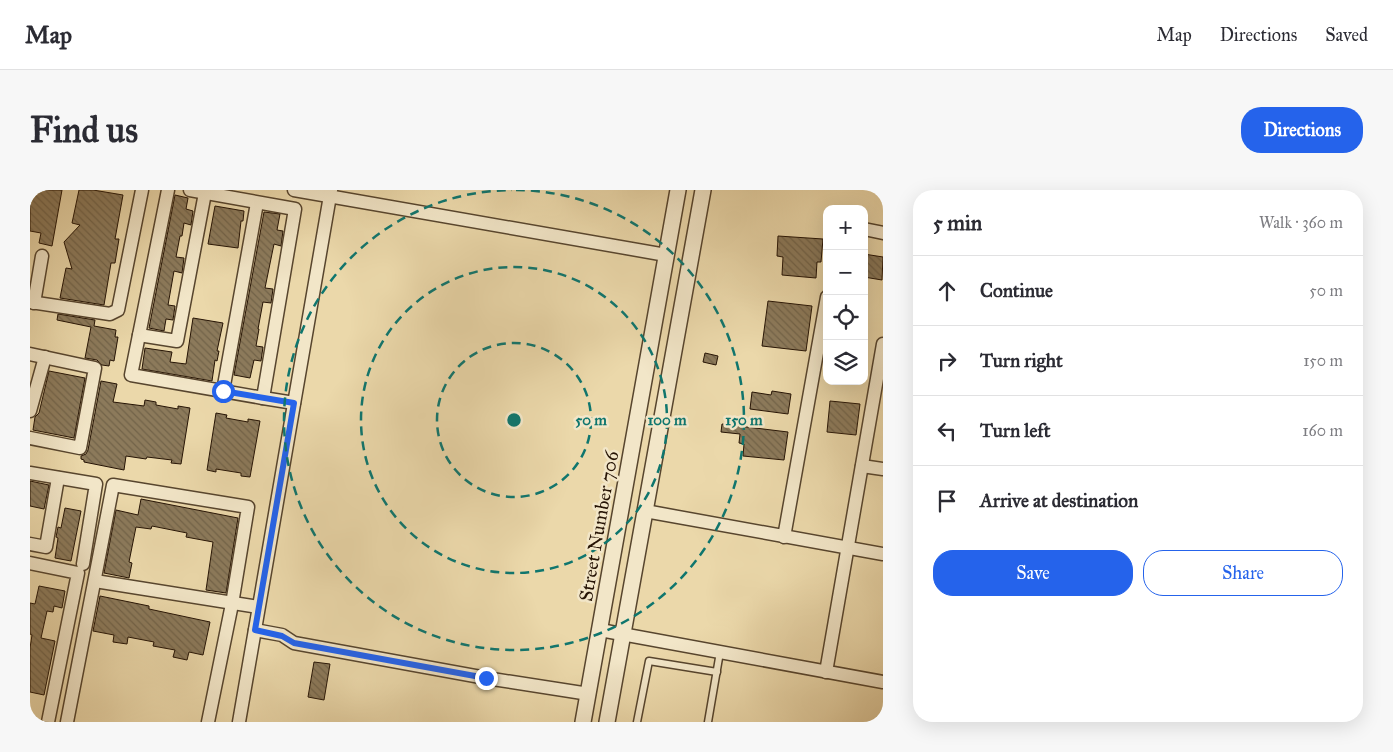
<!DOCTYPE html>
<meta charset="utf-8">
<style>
body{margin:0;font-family:"IM FELL Great Primer",serif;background:#f7f7f7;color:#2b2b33}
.controls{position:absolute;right:15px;top:15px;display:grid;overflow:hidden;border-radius:10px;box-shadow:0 5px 20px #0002}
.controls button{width:45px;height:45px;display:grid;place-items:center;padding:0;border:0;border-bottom:1px solid #e1e1e2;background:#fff;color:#2b2b33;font:25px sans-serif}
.stop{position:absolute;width:15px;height:15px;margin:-11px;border:4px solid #2563eb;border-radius:50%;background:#fff}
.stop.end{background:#2563eb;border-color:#fff;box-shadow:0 1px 5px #0008}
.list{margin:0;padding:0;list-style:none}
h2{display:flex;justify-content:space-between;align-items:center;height:65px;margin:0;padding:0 20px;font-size:21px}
h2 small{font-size:16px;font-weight:400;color:#7c7c81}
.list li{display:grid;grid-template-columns:32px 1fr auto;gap:15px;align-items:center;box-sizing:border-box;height:70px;padding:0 20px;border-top:1px solid #e1e1e2}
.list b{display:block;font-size:19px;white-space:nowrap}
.list em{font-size:16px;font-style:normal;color:#7c7c81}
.actions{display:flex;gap:10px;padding:15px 20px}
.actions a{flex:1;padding:11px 0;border:1px solid #2563eb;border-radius:20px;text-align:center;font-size:18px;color:#2563eb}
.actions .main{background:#2563eb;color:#fff}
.icon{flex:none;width:28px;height:28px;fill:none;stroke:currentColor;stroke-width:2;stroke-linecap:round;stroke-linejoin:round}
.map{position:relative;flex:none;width:853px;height:532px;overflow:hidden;border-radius:20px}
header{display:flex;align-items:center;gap:30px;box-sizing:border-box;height:70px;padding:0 25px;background:#fff;border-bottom:1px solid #e1e1e2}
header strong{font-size:24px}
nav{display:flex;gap:28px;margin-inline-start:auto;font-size:18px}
.intro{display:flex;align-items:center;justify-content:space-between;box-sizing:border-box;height:120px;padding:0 30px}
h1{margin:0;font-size:35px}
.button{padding:12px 22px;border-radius:20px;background:#2563eb;color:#fff;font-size:18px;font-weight:700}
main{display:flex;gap:30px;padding:0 30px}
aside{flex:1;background:#fff;border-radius:20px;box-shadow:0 5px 20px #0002}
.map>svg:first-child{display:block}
.building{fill:url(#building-back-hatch);stroke:#261405}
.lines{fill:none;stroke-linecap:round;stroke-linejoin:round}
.service-casing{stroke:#57452e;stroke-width:9}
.minor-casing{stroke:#57452e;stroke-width:15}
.tertiary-casing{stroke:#57452e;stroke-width:18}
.service{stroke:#f2e6c8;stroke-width:6}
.minor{stroke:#f2e6c8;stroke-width:12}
.tertiary{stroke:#f2e6c8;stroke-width:15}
.route{stroke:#2563eb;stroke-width:6}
.ring{fill:none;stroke:#0f766e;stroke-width:2.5;stroke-dasharray:9 6}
.labels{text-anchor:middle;stroke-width:5;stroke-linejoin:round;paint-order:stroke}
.street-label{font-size:19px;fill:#261405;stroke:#f2e6c8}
.centre{fill:#0f766e;stroke:#f2e6c8;stroke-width:2.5}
.ring-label{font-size:15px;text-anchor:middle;font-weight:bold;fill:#0f766e;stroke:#f2e6c8;stroke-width:5;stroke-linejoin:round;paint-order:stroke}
</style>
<header>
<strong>Map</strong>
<nav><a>Map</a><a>Directions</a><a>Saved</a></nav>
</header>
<div class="intro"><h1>Find us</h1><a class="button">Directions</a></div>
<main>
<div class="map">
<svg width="853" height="532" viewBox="0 0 853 532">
<defs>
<pattern id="building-back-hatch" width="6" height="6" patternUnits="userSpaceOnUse" patternTransform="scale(1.25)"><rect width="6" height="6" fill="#8c7a5b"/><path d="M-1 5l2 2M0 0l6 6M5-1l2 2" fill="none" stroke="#726349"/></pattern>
</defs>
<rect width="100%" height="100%" fill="#ebd8aa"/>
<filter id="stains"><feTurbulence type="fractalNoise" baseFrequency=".004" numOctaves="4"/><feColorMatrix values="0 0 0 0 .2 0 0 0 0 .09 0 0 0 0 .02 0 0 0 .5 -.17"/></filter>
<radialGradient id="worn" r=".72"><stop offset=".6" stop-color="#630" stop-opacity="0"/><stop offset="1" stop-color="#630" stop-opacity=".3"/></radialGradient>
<g class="building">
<polygon points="0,0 32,0 22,56 9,53 11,43 0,41"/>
<polygon points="49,0 63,0 93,5 85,49 89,49 85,73 81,73 74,115 30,108 36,78 42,79 34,52 50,35 42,33"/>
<polygon points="145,5 158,8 156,19 163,21 161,35 154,33 152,46 150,46 146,67 154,68 152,83 144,81 138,115 145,116 143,130 136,129 134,141 119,138"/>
<polygon points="185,16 214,21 213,31 211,31 208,58 178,54"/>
<polygon points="234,22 250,24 247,40 253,41 251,56 244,54 235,98 243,99 241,113 233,112 228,139 229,139 226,156 233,157 231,171 224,170 220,188 204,185"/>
<polygon points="748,46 793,49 791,72 787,72 786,88 752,85 753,67 747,66"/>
<polygon points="834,64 853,67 852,90 834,87"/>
<polygon points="738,111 782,116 776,161 732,156"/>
<polygon points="28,124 65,130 64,136 86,140 85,147 88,147 84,171 80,170 79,176 72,175 67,170 55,168 61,137 27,130"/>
<polygon points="163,128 193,133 187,161 189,161 187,171 185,170 182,191 112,179 115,158 142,162 140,172 156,174"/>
<polygon points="675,163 688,166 686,175 673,172"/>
<polygon points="19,181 55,188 44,248 3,240 5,227 9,223"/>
<polygon points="71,191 87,194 83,212 114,216 115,210 126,212 126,215 148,219 148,216 160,218 151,274 141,273 142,270 117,267 116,269 96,266 94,280 54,272 54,270 51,269 51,266 56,264 58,260"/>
<polygon points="742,201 761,204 758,224 720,219 722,202 741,205"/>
<polygon points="800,211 830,214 826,245 797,242"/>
<polygon points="186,223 197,225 196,228 218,232 218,229 230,231 220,287 211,286 211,283 186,279 186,282 177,280"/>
<polygon points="692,234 758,242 754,270 713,266 714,254 709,253 710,244 691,242"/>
<polygon points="0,291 19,295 14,319 0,316"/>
<polygon points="111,309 208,328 196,403 176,400 183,352 156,347 157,343 122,336 121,339 106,337 99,372 102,373 99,388 74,383 86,320 108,325"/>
<polygon points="35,318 51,321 41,371 25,368 28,348 26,347 28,337 31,338"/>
<polygon points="9,396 35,401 32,418 24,416 23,422 17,421 11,448 25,451 14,505 0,502 0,458 2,445 0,444 0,413 5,414"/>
<polygon points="70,406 119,416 119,419 180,432 173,465 159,462 157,470 143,467 145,460 123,456 124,452 98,447 97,454 83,452 84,445 63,441"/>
<polygon points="284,472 300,474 294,510 278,507"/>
</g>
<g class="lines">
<defs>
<g id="service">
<polyline points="607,532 619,471 687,482"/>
<polyline points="678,532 690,462"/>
</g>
<g id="minor">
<polyline points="138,0 101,185 233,208 265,19 160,0"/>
<polyline points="264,0 636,65"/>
<polyline points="834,39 853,43"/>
<polyline points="0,112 80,124 88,120 112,0"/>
<polyline points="4,113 12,66"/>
<polyline points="109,145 147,151 175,3"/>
<polyline points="0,164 65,178 50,258 0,248"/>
<polyline points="193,201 227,13"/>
<polyline points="233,208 264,213"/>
<polyline points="0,221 15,167"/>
<polyline points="832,276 853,279"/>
<polyline points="0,283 66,294 53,374"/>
<polyline points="615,321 853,364"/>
<polyline points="754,347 797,107"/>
<polyline points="0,354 16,357 28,288"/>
<polyline points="0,373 48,383 18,532"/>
<polyline points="65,391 228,417"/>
<polyline points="225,440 252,445 264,453 456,488 559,504"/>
<polyline points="570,440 853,492"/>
<polyline points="796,482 853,154"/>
<polyline points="37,532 83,295 218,317 202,414 178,532"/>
<polyline points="209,532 301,0"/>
</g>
<g id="tertiary">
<polyline points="553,532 648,0"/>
<polyline points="577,532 673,0"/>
</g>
</defs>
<use href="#service" class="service-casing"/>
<use href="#minor" class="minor-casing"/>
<use href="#tertiary" class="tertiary-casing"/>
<use href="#service" class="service"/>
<use href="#minor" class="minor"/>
<use href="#tertiary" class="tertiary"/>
</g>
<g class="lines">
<polyline class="route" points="193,201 264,213 225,440 252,446 264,453 456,488"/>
</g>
<g class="ring">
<circle cx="484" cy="230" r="77"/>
<circle cx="484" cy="230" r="153"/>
<path d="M486 0A230 230 0 1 1 482 0"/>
</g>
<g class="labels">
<g class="street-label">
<text transform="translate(568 336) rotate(-80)" y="7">Street Number 706</text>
</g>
</g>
<circle cx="484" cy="230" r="8" class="centre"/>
<g class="ring-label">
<text x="561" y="235">50 m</text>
<text x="637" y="235">100 m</text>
<text x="714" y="235">150 m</text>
</g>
<rect width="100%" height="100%" filter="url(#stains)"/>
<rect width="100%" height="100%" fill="url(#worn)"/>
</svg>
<div class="controls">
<button>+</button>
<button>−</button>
<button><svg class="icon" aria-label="locate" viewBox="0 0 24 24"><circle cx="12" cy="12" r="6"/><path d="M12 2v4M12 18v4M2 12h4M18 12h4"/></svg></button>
<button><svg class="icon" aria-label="layers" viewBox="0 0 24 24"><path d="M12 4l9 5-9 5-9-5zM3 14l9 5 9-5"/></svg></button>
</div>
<div class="stop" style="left:193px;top:201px"></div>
<div class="stop end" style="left:456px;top:488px"></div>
</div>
<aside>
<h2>5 min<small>Walk · 360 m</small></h2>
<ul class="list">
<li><svg class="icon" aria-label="ahead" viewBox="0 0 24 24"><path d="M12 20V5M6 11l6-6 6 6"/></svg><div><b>Continue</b></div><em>50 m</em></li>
<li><svg class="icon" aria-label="right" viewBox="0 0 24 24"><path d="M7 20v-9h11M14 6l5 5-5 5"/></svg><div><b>Turn right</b></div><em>150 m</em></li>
<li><svg class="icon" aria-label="left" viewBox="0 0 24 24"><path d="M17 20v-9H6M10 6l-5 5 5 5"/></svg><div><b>Turn left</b></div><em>160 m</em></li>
<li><svg class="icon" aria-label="arrive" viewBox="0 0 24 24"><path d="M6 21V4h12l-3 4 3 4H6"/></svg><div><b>Arrive at destination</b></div></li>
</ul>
<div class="actions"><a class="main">Save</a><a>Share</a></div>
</aside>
</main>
